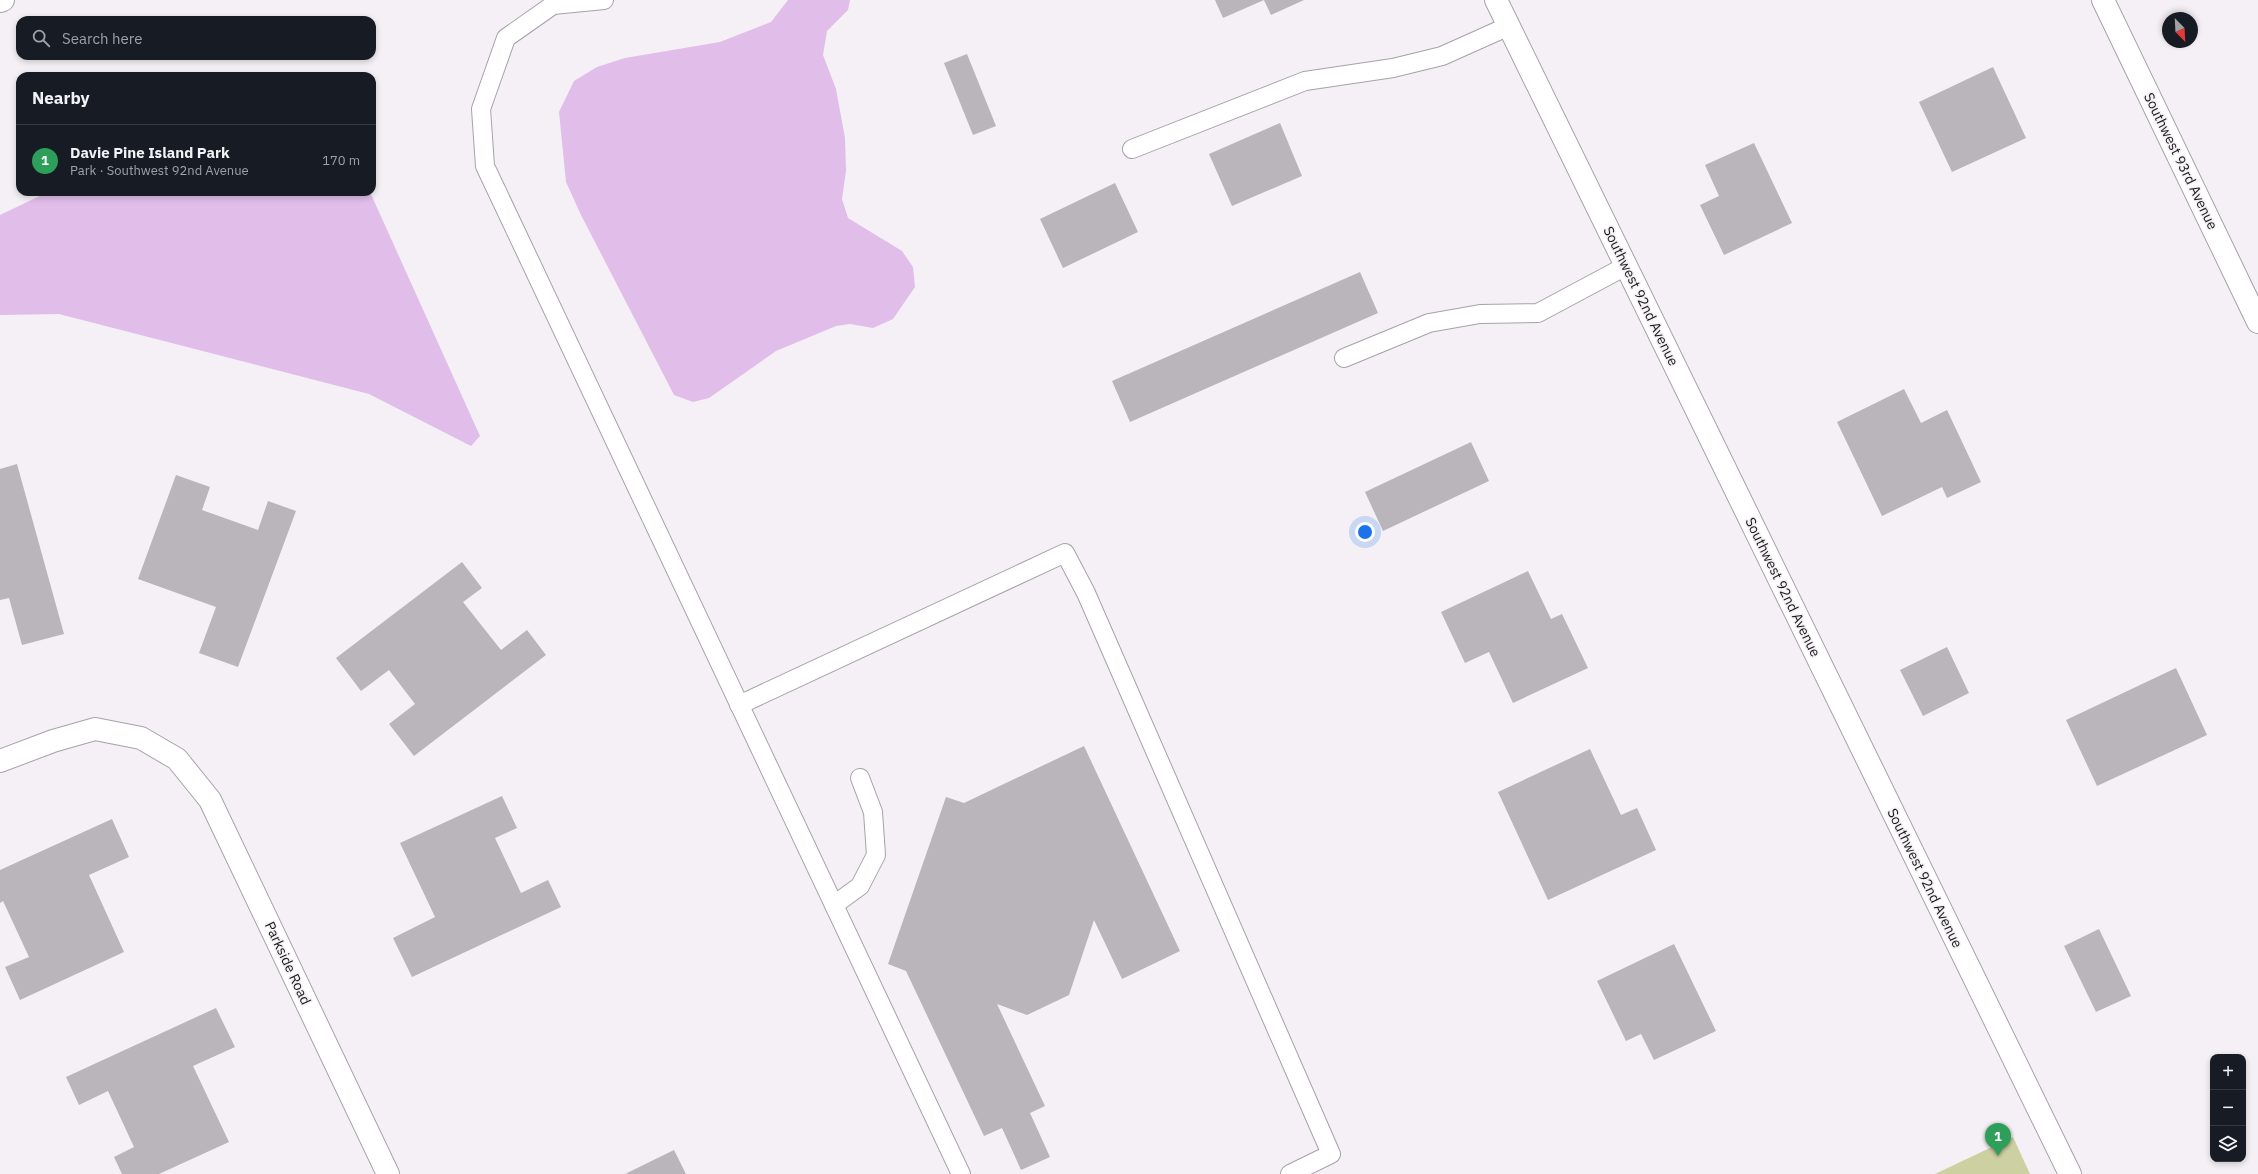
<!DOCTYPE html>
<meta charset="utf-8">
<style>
body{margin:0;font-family:"IBM Plex Sans",sans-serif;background:#20242c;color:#f1f3f6}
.controls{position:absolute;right:12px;bottom:12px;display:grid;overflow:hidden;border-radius:8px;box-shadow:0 2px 6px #0003}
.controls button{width:36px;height:36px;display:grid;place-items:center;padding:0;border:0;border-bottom:1px solid #363941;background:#171b24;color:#f1f3f6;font:20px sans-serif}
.compass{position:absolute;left:2162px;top:12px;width:36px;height:36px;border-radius:50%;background:#171b24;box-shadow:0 2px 6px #0003;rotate:156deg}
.you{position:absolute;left:1365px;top:532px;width:14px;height:14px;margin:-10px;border:3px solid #fff;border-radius:50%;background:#1a73e8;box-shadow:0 0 0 6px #1a73e833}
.badge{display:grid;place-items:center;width:26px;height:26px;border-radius:50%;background:#767a23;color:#fff;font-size:13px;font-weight:700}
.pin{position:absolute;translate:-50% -33px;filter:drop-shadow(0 1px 2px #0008)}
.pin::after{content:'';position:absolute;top:21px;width:14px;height:12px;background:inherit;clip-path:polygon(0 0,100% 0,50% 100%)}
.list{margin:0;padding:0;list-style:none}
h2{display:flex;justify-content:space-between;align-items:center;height:52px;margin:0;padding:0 16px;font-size:17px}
h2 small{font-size:13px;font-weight:400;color:#9ea1a6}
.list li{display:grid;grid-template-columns:26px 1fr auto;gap:12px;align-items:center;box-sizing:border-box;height:72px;padding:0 16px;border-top:1px solid #363941}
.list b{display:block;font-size:15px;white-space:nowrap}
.list p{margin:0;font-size:13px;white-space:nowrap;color:#9ea1a6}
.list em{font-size:13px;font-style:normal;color:#9ea1a6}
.icon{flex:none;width:22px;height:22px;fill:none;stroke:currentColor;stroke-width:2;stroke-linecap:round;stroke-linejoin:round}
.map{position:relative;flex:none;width:2258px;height:1174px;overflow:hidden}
.search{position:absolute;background:#171b24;box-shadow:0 2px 6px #0003;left:16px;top:16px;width:360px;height:44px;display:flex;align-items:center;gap:10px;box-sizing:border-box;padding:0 14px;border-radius:12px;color:#9ea1a6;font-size:15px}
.panel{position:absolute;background:#171b24;box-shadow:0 2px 6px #0003;left:16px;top:72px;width:360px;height:124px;border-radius:12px}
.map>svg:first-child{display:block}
.green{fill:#cdd1a2}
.water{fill:#e1bdea}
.building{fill:#b9b5ba}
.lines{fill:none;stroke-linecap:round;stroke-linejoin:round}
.service-casing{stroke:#a6a2a7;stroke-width:20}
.minor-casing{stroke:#a6a2a7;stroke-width:24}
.tertiary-casing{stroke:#a6a2a7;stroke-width:24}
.service{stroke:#fff;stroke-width:18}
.minor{stroke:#fff;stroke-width:22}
.tertiary{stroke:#fff;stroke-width:22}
.labels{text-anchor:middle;stroke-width:3;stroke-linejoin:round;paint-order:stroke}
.street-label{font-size:14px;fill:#1a191a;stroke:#f4f0f5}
</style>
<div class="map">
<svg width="2258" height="1174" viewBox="0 0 2258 1174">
<rect width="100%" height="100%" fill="#f4f0f5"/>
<polygon class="green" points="2013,1137 2030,1174 1935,1174"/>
<g class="water">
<polygon points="788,0 850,0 848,10 827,31 823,55 836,89 845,138 846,171 842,199 848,218 902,251 913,267 915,287 893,319 873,328 850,324 836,326 776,351 709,398 693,402 674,395 581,215 566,182 559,112 574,81 597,67 625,58 720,42 771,22"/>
<polygon points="48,192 370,192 480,436 471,446 369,394 59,314 0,315 0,215"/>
</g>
<g class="building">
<polygon points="1215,0 1264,0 1223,18"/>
<polygon points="1264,0 1304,0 1271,15"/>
<polygon points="967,54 996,126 973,135 944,63"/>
<polygon points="1993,67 2026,138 1952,172 1919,102"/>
<polygon points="1280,123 1302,176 1232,206 1209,154"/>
<polygon points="1754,143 1792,223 1724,255 1700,205 1719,196 1705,165"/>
<polygon points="1115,183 1138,232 1063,268 1040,219"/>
<polygon points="1360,272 1378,313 1130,422 1112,381"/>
<polygon points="1904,389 1921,423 1947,410 1981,482 1947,498 1942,487 1882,516 1837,422"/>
<polygon points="1471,442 1489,481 1383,531 1365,492"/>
<polygon points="17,464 64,634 22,645 9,598 0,600 0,469"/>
<polygon points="176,475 210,487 202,510 258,530 268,501 296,511 238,667 199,653 216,607 138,579"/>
<polygon points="462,562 482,588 463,602 501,650 527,630 546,655 414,756 389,724 415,704 389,670 361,691 336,658"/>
<polygon points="1528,571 1551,619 1562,614 1588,668 1513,703 1489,652 1465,663 1441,612"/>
<polygon points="1947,647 1969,693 1923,716 1900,670"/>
<polygon points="2176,668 2207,735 2097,786 2066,720"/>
<polygon points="1084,746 1180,951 1122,979 1094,920 1069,995 1027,1015 997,1004 1045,1106 1030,1113 1050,1157 1021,1170 1002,1128 984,1136 906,971 888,964 946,797 964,803"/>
<polygon points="1590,749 1621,815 1637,808 1656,850 1548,900 1498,792"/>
<polygon points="502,796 517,828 495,838 521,893 548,880 561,907 412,977 393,938 435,917 400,843"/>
<polygon points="112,819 129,857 89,875 124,952 20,1000 5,967 29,957 3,901 0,903 0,870"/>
<polygon points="2099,929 2131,996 2096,1012 2064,946"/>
<polygon points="1674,944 1716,1031 1654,1060 1641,1034 1626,1041 1597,981"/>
<polygon points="216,1008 235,1047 193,1066 229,1142 159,1174 122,1174 114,1157 134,1147 108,1091 79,1105 66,1077"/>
<polygon points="674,1150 686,1174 625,1174"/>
</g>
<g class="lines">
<defs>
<g id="service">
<polyline points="604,0 553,5 506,38 481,109 485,166 961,1174"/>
<polyline points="1132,149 1305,81 1393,68 1442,56 1509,26"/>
<polyline points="1344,358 1429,323 1480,314 1538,313 1626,266"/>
<polyline points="739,705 1065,553 1086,593 1331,1154 1290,1174"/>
<polyline points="834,905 860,886 876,855 873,812 860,778"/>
</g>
<g id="minor">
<polyline points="1496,0 2070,1174"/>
<polyline points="2103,0 2258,322"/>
<polyline points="0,761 53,741 95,729 141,738 177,759 210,800 388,1174"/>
</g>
<polyline id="tertiary" points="0,1 3,0"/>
</defs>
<use href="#service" class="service-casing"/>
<use href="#minor" class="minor-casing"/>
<use href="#tertiary" class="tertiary-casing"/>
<use href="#service" class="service"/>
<use href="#minor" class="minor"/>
<use href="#tertiary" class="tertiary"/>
</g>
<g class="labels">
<g class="street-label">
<text transform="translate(2181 161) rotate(64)" y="5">Southwest 93rd Avenue</text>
<text transform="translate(1641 296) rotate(64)" y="5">Southwest 92nd Avenue</text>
<text transform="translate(1783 587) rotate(64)" y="5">Southwest 92nd Avenue</text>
<text transform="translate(1925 878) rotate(64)" y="5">Southwest 92nd Avenue</text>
<text transform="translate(288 963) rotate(65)" y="5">Parkside Road</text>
</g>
</g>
</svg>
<div class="controls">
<button>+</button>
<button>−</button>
<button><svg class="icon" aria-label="layers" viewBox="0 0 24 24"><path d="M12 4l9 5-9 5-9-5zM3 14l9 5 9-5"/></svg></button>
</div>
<svg class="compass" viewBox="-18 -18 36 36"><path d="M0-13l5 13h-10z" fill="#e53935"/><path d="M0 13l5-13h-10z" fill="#9ea1a6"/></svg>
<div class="you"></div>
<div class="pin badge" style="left:1998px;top:1156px;background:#2e9e5b">1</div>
<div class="search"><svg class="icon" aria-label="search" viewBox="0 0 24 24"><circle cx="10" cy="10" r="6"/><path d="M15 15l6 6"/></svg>Search here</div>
<section class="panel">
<h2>Nearby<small></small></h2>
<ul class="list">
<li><span class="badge" style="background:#2e9e5b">1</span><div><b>Davie Pine Island Park</b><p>Park · Southwest 92nd Avenue</p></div><em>170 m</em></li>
</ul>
</section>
</div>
